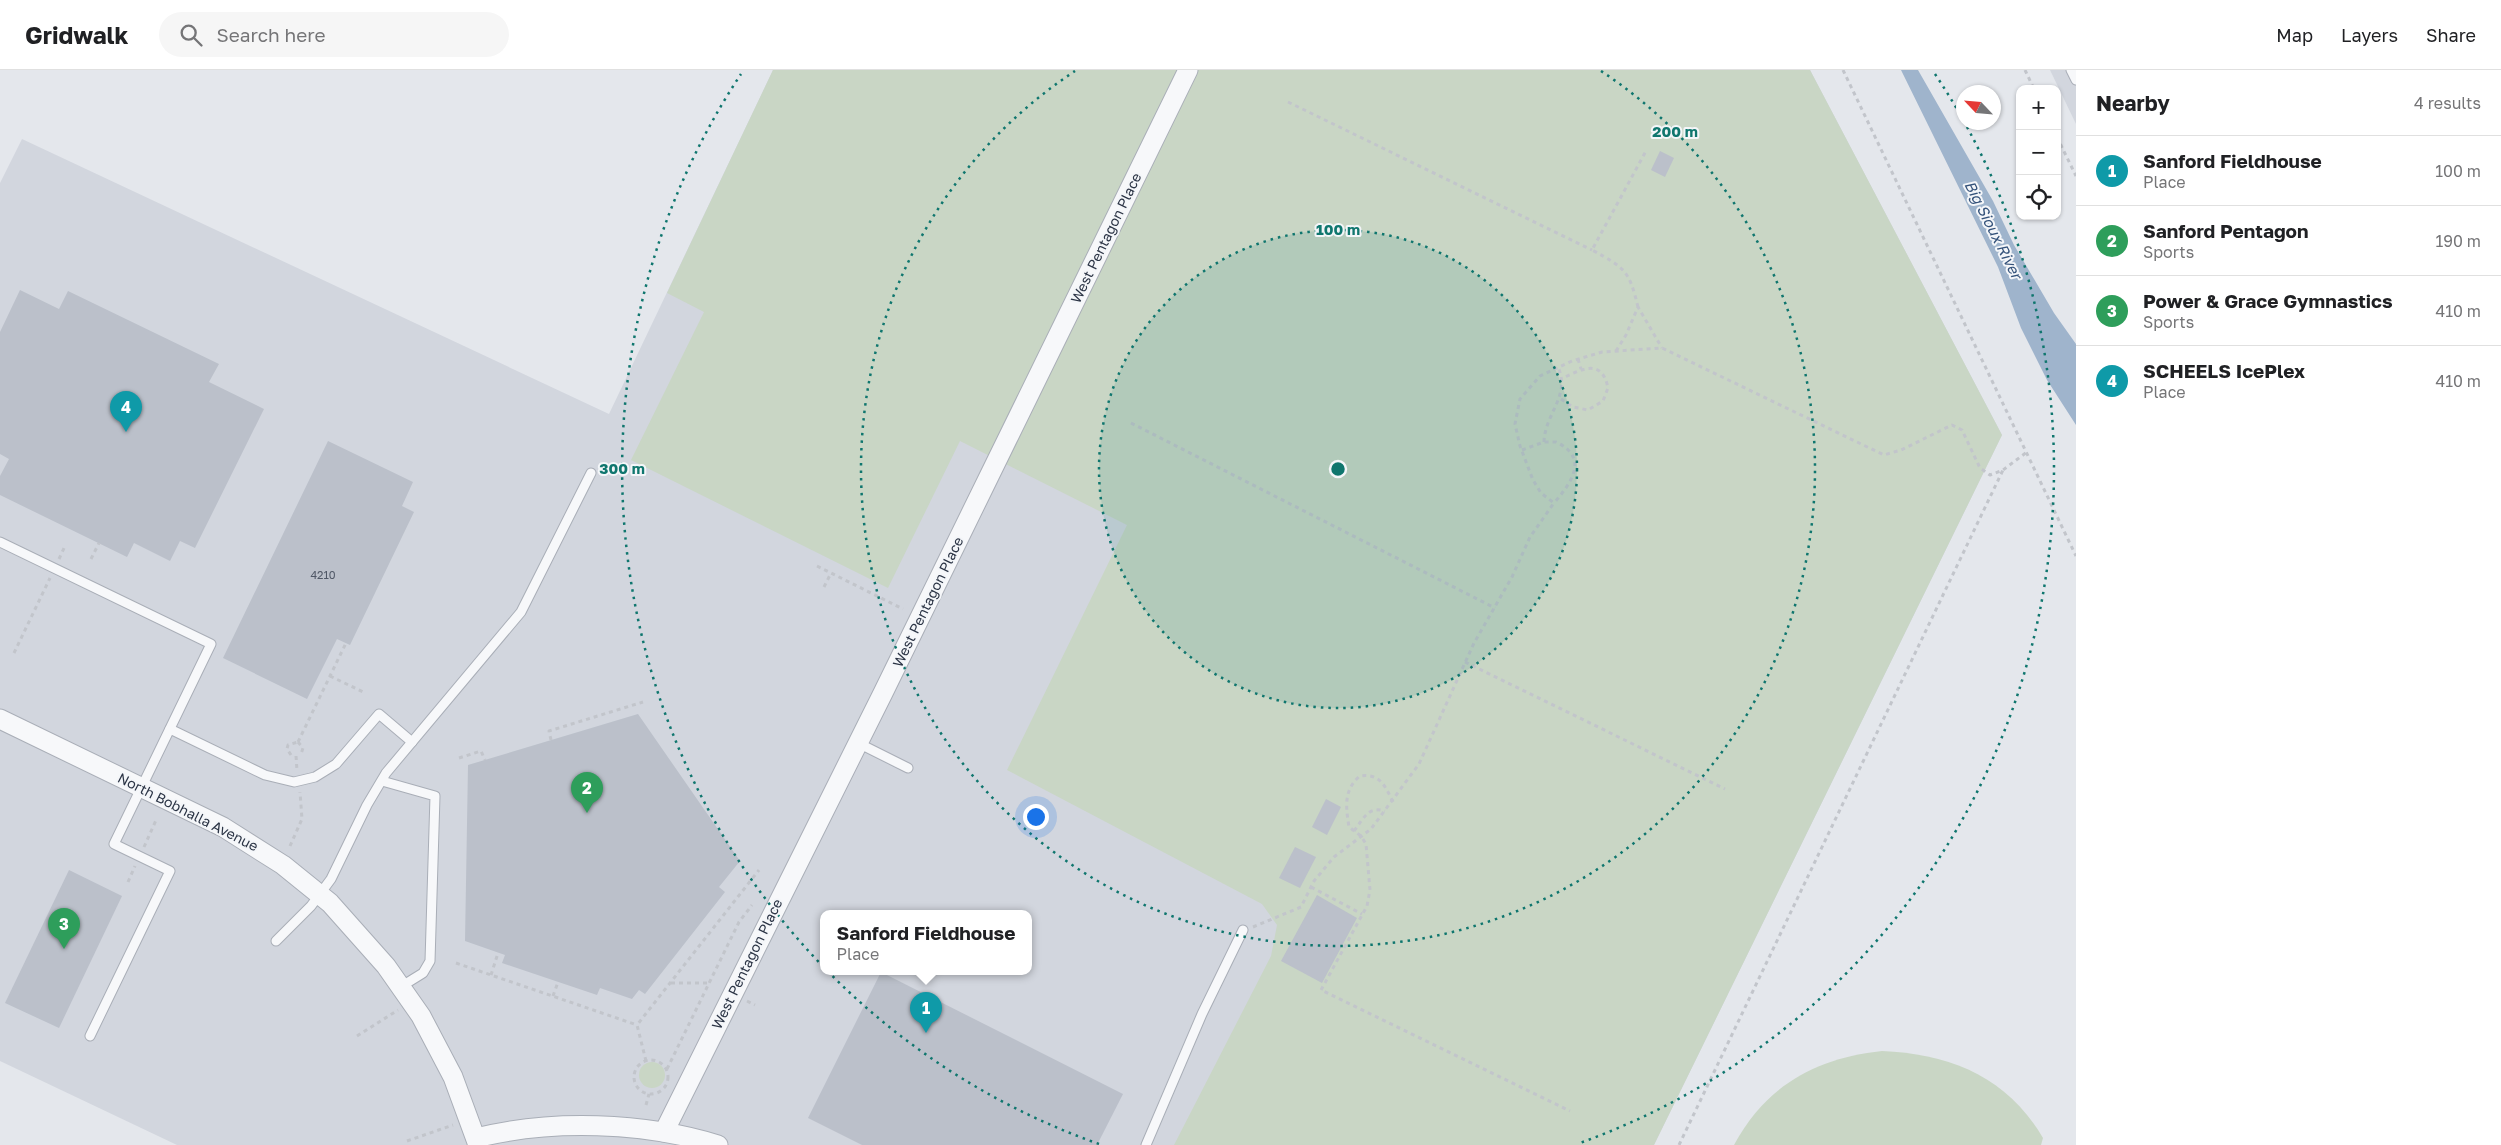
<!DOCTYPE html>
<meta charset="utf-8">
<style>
body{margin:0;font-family:"Golos Text",sans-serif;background:#f6f6f6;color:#202124}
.controls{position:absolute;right:15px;top:15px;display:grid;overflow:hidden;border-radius:10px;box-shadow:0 1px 4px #0004}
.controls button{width:45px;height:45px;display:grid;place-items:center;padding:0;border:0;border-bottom:1px solid #e0e0e0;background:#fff;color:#202124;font:25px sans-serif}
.compass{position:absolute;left:1956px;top:15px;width:45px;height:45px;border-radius:50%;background:#fff;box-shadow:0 1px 4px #0004;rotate:296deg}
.you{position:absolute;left:1035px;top:746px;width:18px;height:18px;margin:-12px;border:4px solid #fff;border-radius:50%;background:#1a73e8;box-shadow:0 0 0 8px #1a73e833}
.badge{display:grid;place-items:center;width:32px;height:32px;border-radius:50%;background:#d1495b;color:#fff;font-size:16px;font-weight:700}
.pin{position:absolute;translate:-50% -41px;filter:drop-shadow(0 1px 2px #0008)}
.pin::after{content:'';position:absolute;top:26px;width:18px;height:15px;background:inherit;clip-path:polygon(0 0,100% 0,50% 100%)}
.popup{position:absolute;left:820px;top:840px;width:212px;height:65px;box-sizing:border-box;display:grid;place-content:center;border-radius:10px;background:#fff;filter:drop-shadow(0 1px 4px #0005);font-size:16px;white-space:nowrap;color:#757577}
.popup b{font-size:19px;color:#202124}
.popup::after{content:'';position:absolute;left:50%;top:100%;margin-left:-10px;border:10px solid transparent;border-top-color:#fff}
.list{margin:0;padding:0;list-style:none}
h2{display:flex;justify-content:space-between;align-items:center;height:65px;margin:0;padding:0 20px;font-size:21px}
h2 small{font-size:16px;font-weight:400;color:#757577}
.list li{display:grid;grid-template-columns:32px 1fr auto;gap:15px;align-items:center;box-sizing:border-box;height:70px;padding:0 20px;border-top:1px solid #e0e0e0}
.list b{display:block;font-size:19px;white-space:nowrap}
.list p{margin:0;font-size:16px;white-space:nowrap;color:#757577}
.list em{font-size:16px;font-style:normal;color:#757577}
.icon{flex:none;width:28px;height:28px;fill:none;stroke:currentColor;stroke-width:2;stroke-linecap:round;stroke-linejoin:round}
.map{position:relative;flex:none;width:2076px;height:1075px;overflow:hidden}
header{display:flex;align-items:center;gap:30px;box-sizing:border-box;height:70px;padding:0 25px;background:#fff;border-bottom:1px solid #e0e0e0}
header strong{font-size:24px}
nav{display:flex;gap:28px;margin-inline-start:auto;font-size:18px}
.search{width:350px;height:45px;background:#f6f6f6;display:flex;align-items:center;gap:12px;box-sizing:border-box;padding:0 18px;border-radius:28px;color:#757577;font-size:19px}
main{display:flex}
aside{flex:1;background:#fff}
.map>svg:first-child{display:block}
.built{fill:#d2d6de;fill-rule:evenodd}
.green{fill:#c9d6c5}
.water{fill:#9fb4cc}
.building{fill:#bbc0ca}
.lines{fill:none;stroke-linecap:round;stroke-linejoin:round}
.lane-casing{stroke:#a9aeb7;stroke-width:11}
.street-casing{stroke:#a9aeb7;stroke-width:21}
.path{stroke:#c2c5cb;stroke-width:3;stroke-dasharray:4 4;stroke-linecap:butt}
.lane{stroke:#f7f8fa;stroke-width:9}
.street{stroke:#f7f8fa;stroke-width:19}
.ring{fill:none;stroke:#0f766e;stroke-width:2.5;stroke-dasharray:2.5 5}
.labels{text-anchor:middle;stroke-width:4;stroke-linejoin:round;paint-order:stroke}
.number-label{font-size:11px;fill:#4f5766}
.street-label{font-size:14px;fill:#2b3445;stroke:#f4f6f9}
.water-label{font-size:15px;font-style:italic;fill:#34527a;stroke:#f4f6f9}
.centre{fill:#0f766e;stroke:#f4f6f9;stroke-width:2.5}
.ring-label{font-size:15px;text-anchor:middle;font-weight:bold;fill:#0f766e;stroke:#f4f6f9;stroke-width:4;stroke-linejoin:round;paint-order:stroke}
</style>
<header>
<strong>Gridwalk</strong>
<div class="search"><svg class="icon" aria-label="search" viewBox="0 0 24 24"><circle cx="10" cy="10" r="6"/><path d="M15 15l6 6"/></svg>Search here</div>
<nav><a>Map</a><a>Layers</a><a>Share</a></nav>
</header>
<main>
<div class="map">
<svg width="2076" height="1075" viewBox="0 0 2076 1075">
<rect width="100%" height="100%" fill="#e4e7ec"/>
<g class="built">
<path d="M773 0H1810L2002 365 1654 1075H177L0 991V113L22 69 609 344ZM824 844H1028V902H824Z"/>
<polygon points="2050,0 2076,0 2076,54"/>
</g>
<g class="green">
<polygon points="773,0 1810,0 2002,365 1654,1075 1174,1075 1271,886 1277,855 1262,834 1007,700 1127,455 960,371 888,518 631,390 704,242 667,223"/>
<path d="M1882 981C1951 984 2007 1007 2043 1068L2041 1075H1734C1766 1015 1817 988 1882 981Z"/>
<circle cx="652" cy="1005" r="13"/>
</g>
<polygon class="water" points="1901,0 1918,0 1993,131 2014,175 2054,243 2076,274 2076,355 2047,310 2021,258 1998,197"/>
<g class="building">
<polygon points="1660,81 1674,88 1665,107 1651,100"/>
<polygon points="20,220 59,239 68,221 219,294 209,312 264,339 195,478 180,471 170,491 134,473 127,487 0,425 0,406 9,389 0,384 0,262"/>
<polygon points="328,371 413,412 402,436 414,442 350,575 337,569 307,629 223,588"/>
<polygon points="638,644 740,791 719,817 725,822 645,924 639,920 632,929 600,918 597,925 502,893 505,885 465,871 468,695"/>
<polygon points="1326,729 1341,737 1327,765 1312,757"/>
<polygon points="1295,777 1316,787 1300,818 1279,808"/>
<polygon points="69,800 122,826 59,958 5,933"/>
<polygon points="1317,825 1357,848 1322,913 1281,891"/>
<polygon points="881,902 1123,1024 1097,1075 862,1075 808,1048"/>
</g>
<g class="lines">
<defs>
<g id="lane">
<polyline points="2071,0 2076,10"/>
<polyline points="0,472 211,574 114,774 170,801 90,966"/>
<polyline points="170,659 265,705 294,712 315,707 336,694 379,644 412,672"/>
<polyline points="858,673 908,698"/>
<polyline points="382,711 435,726 430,891 423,903 402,916"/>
<polyline points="276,871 311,836 331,809 367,735 386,703 521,542 591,403"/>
<polyline points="1146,1075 1202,944 1243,860"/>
</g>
<g id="street">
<polyline points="0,649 223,757 283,795 330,833 386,896 421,946 453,1007 478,1075"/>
<polyline points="664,1062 883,623 1188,0"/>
<path d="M476 1068C551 1049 644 1052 718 1075"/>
</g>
</defs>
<use href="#lane" class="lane-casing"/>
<use href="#street" class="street-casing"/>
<g class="path">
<polyline points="1843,0 2076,486"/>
<polyline points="2025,0 2034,19"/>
<polyline points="1288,32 1592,180"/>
<polyline points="2057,67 2076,106"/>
<path d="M1638 237C1629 200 1625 198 1592 180L1646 81"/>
<polyline points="1616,281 1626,265 1638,237 1662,278"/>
<polyline points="1578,289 1581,299"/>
<path d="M1561 329 1573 337 1588 340 1603 331 1608 318C1602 288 1582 299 1563 308"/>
<polyline points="1131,353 1495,538"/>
<path d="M1544 372C1545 343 1571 326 1558 297"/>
<path d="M1522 380 1544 372H1556C1590 388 1571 413 1554 433"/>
<polyline points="59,489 65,476"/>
<polyline points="91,489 99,473"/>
<polyline points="817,496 903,539"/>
<polyline points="824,517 831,503"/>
<polyline points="14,583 50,508"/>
<polyline points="1465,592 1725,719"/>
<polyline points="330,606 363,622"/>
<polyline points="551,670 549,661 643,632"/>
<polyline points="298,672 346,573"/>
<polyline points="298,672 303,678 301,684"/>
<polyline points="291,685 287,679 288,675 298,672"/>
<polyline points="296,686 297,701"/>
<polyline points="459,688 481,681 485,690"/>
<path d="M1393 732C1385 716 1380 703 1360 706 1343 720 1346 738 1349 757L1361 766 1366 774 1370 820 1367 836 1321 920 1570 1041"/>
<path d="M1354 761C1364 748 1368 736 1385 741"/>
<polyline points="290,776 302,749 300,722"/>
<polyline points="144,777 157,748"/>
<polyline points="128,812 135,796"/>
<polyline points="1311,817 1362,844"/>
<polyline points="1253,857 1301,837 1314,811 1334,787 1371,759 1419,694 1474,573 1512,507 1530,467 1554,433 1541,423 1533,410 1520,376 1515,354 1520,329 1540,306 1572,291 1602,282 1662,278 1884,385 1901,380 1952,355 1962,360 1980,398 1990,405 2003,400 2027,382"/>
<polyline points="456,893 637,955"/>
<polyline points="491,905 498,883"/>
<polyline points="671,913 711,913"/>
<polyline points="553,926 558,912"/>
<polyline points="747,931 755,935"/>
<polyline points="357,966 398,940"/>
<circle cx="651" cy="1007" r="17"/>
<polyline points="646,991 637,955 759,800"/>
<polyline points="667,999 739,852 752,835"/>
<polyline points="646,1035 649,1024"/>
<polyline points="407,1071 453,1055"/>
<polyline points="1679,1075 2003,400"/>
</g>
<use href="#lane" class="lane"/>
<use href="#street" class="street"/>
</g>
<circle cx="1338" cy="399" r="239" fill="#0f766e" fill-opacity=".12"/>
<g class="ring">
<circle cx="1338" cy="399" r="239"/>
<path d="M1601 1A477 477 0 1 1 1075 1"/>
<path d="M1099 1074A716 716 0 0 1 741 4M1935 4A716 716 0 0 1 1961 46M1967 57A716 716 0 0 1 1577 1074"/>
</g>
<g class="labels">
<g class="number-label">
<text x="323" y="509">4210</text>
</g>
<g class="street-label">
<text transform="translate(1106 168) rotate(-64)" y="5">West Pentagon Place</text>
<text transform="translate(928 532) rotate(-64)" y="5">West Pentagon Place</text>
<text transform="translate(188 742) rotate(27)" y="5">North Bobhalla Avenue</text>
<text transform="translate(747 894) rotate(-64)" y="5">West Pentagon Place</text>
</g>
<g class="water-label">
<text transform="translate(1993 160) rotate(63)" y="5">Big Sioux River</text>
</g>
</g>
<circle cx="1338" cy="399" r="8" class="centre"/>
<g class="ring-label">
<text x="1675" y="67">200 m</text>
<text x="1338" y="165">100 m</text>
<text x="622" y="404">300 m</text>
</g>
</svg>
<div class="controls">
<button>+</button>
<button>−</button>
<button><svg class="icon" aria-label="locate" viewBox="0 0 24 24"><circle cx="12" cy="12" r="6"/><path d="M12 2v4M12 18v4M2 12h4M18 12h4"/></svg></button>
</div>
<svg class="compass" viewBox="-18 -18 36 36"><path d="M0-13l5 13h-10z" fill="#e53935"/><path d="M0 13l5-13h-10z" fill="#757577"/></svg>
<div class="you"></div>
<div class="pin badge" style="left:926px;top:963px;background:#0f9aa8">1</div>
<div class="popup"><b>Sanford Fieldhouse</b>Place</div>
<div class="pin badge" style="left:587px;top:743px;background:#2e9e5b">2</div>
<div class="pin badge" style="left:64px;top:879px;background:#2e9e5b">3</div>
<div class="pin badge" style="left:126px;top:362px;background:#0f9aa8">4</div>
</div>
<aside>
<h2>Nearby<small>4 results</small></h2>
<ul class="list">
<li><span class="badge" style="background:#0f9aa8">1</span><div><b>Sanford Fieldhouse</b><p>Place</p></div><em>100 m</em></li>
<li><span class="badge" style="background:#2e9e5b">2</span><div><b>Sanford Pentagon</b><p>Sports</p></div><em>190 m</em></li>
<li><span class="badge" style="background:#2e9e5b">3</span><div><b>Power &amp; Grace Gymnastics</b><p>Sports</p></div><em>410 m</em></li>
<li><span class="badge" style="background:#0f9aa8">4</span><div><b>SCHEELS IcePlex</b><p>Place</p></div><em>410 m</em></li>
</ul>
</aside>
</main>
